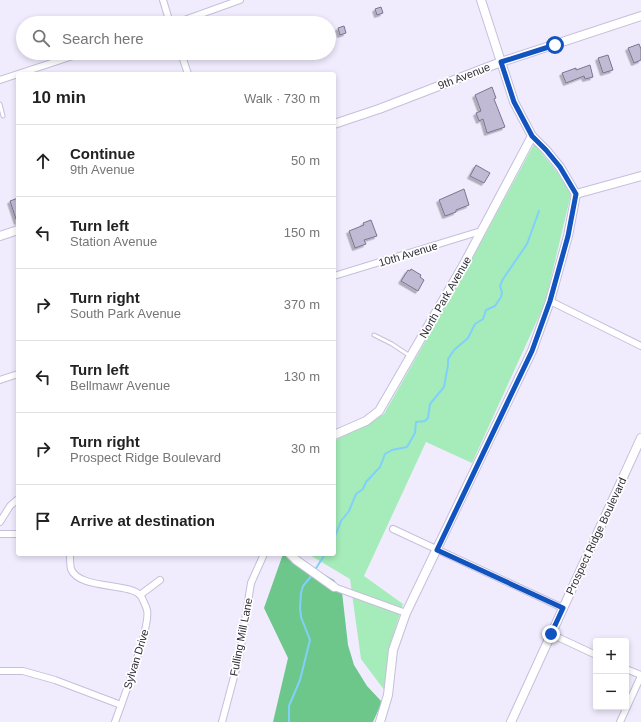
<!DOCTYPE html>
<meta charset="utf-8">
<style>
body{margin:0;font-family:Arial,sans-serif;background:#f2f2f2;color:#222}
.controls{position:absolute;right:12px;bottom:12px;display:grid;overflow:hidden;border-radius:4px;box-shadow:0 2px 6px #0003}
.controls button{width:36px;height:36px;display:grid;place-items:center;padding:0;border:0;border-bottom:1px solid #e0e0e0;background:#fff;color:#222;font:20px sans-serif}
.stop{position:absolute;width:12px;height:12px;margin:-9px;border:3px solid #1254bf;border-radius:50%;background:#fff}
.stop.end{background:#1254bf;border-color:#fff;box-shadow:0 1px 4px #0008}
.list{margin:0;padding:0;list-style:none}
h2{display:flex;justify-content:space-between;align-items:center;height:52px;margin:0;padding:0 16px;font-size:17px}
h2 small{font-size:13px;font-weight:400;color:#767676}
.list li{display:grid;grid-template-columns:26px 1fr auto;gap:12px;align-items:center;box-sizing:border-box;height:72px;padding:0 16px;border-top:1px solid #e0e0e0}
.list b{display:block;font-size:15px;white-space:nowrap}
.list p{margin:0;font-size:13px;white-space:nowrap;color:#767676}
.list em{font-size:13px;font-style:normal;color:#767676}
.icon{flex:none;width:22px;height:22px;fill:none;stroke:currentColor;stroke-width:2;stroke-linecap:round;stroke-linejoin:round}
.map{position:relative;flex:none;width:641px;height:722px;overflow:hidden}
.search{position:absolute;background:#fff;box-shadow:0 2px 6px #0003;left:16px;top:16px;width:320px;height:44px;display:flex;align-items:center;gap:10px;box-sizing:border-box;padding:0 14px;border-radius:22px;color:#767676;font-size:15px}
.panel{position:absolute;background:#fff;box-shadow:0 2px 6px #0003;left:16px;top:72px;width:320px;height:484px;border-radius:4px}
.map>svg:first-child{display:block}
.green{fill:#a5ecba}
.forest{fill:#6dc78b}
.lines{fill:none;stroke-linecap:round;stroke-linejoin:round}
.stream{stroke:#81d0fb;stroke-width:2}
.building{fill:#c0bad5;stroke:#7a758e;filter:url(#shadow)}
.service-casing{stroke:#c5bfdb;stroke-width:5}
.minor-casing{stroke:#c5bfdb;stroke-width:8}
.tertiary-casing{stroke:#c5bfdb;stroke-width:10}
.service{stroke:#fff;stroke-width:3}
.minor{stroke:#fff;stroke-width:6}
.tertiary{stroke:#fff;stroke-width:8}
.route{stroke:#1254bf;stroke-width:5}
.labels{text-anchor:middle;stroke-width:3.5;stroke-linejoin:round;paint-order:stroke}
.street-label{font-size:11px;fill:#2e2c37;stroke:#fff}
</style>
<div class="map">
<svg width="641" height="722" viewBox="0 0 641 722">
<defs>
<filter id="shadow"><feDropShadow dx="-2.5" dy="2.5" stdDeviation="0" flood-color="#0004"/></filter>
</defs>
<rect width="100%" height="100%" fill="#f0ecfe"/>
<polygon class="green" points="534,144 558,173 571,194 545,303 472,463 426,442 364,576 403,604 389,648 385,691 361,659 350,579 308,554 334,554 334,441 384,414 466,270"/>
<polygon class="forest" points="283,554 289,554 334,580 342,592 348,645 354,665 367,686 382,702 373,722 273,722 288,658 264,608"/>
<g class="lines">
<g class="stream">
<polyline points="334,539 341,521 349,511 356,494 363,489 366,482 380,467 385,454 392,450 407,447 415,433 416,422 425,421 428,418 430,404 444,387 448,365 448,359 454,350 468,338 475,324 483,319 486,310 495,306 501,297 502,293 500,286 503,279 527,244 539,211"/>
<polyline points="315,570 325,554"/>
<polyline points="289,722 289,706 300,680 310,640 301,617 300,608 301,593 303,586 313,574"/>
</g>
</g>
<g class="building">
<polygon points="381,7 383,13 377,15 375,9"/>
<polygon points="344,26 346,33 340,35 338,28"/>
<polygon points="639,44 641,49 641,60 634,63 628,48"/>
<polygon points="608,55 613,70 603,73 598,58"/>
<polygon points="590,65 593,77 585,79 584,76 566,83 562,73 576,68 576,70"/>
<polygon points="492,87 496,98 494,99 505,127 487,133 483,119 479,121 476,113 481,111 475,95"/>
<polygon points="476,165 490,173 484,183 470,176"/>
<polygon points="464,189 469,205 456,210 456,212 445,216 439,200"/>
<polygon points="18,198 18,222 17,222 10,201"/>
<polygon points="371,220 377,236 364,240 366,244 355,248 349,231 364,225 363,223"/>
<polygon points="411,269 421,275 420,277 424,280 418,291 401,281 408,270 410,271"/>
</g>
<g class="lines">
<defs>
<g id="service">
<polyline points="0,104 3,116"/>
<polyline points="374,335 392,344 410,356"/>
</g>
<g id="minor">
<polyline points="163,0 170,23"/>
<polyline points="176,23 240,0"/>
<polyline points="181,53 188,74"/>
<polyline points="0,80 82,53"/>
<polyline points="334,276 481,231"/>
<polyline points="550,301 641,346"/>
<polyline points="0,380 18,374"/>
<polyline points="0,522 10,506 18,499"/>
<polyline points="393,529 563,608"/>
<polyline points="0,534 18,534"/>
<path d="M70 554C70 558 70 565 71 569 79 590 130 582 141 596 143 600 146 606 147 610 151 625 122 703 115 722"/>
<polyline points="334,587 406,613"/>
<polyline points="140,595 160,580"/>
<polyline points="551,634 596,655"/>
<polyline points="626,669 641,675"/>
<polyline points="0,671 23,671 55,680 121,705"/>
<polyline points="222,722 239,658 251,583 264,554"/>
<polyline points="620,722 641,676"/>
</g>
<g id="tertiary">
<polyline points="481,0 514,102 532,136 546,150 560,167 576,194"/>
<polyline points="334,124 379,109 501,62 641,16"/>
<polyline points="576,194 641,176"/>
<polyline points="0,236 18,230"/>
<polyline points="334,435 366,421 379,411 464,264 532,136"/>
<polyline points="290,554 296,560 334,587"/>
<polyline points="380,722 388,695 393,650 406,613 532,351 550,301 568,236 576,194"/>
<polyline points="511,722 641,438"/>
</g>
</defs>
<use href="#service" class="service-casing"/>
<use href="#minor" class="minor-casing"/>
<use href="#tertiary" class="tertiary-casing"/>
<use href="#service" class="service"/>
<use href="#minor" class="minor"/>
<use href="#tertiary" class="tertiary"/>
</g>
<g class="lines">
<polyline class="route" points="551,634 563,608 437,550 532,351 550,301 568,236 576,194 560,167 546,150 532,136 514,102 501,62 555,45"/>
</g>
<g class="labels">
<g class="street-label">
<text transform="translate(464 76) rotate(-21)" y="4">9th Avenue</text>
<text transform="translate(408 254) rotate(-17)" y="4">10th Avenue</text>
<text transform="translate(445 297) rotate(-60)" y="4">North Park Avenue</text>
<text transform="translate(596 536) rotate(-65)" y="4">Prospect Ridge Boulevard</text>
<text transform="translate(241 637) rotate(-79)" y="4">Fulling Mill Lane</text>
<text transform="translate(136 659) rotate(-73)" y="4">Sylvan Drive</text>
</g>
</g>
</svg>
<div class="controls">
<button>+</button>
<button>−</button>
</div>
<div class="stop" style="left:555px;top:45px"></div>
<div class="stop end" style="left:551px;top:634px"></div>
<div class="search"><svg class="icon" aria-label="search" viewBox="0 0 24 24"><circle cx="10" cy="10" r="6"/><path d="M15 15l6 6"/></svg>Search here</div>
<section class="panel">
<h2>10 min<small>Walk · 730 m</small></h2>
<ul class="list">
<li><svg class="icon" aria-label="ahead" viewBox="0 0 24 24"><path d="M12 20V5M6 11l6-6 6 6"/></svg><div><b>Continue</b><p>9th Avenue</p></div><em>50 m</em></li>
<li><svg class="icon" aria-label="left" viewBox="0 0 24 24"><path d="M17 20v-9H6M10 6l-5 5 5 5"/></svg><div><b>Turn left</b><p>Station Avenue</p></div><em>150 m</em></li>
<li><svg class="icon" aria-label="right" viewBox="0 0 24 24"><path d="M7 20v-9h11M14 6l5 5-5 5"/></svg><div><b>Turn right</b><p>South Park Avenue</p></div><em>370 m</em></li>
<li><svg class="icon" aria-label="left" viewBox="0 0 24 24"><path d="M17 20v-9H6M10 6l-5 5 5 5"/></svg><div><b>Turn left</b><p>Bellmawr Avenue</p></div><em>130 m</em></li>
<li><svg class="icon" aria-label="right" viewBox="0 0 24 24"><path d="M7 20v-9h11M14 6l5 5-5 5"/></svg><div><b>Turn right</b><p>Prospect Ridge Boulevard</p></div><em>30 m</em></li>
<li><svg class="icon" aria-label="arrive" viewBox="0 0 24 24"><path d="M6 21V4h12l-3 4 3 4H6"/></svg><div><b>Arrive at destination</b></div></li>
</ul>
</section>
</div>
